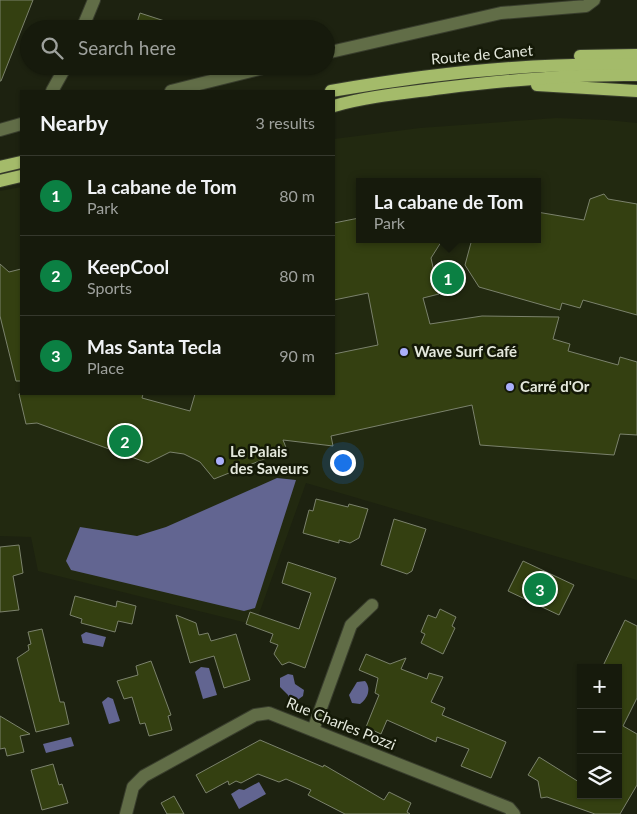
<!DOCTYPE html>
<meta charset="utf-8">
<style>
body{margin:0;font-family:Lato,sans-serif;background:#23271a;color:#f1f3f6}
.controls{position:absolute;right:15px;bottom:15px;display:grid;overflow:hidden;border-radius:0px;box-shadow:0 1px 4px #0004}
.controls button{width:45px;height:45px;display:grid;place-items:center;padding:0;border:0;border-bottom:1px solid #35382d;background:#161a0c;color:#f1f3f6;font:25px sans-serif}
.you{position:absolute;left:342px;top:462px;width:18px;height:18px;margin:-12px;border:4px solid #fff;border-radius:50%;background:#1a73e8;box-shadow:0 0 0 8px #1a73e833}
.badge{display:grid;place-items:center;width:32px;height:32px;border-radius:50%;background:#0b8043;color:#fff;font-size:16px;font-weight:700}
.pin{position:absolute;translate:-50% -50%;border:2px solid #fff;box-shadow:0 1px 5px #0006}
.popup{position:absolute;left:356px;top:178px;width:185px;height:65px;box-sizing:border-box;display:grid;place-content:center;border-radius:0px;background:#161a0c;filter:drop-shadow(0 1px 4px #0005);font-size:16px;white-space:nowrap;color:#9ea19d}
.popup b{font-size:19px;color:#f1f3f6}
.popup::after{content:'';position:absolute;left:50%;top:100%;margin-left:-10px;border:10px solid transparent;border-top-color:#161a0c}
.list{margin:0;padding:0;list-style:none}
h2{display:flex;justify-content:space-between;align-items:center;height:65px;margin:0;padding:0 20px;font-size:21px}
h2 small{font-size:16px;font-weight:400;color:#9ea19d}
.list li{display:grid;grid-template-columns:32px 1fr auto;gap:15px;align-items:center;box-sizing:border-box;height:80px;padding:0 20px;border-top:1px solid #35382d}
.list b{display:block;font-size:19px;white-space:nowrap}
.list p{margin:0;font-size:16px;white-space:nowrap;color:#9ea19d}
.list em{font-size:16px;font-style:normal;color:#9ea19d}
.icon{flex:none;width:28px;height:28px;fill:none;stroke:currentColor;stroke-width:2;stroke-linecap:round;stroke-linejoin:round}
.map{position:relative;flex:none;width:637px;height:814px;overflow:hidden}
.search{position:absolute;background:#161a0c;box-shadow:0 1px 4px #0004;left:20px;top:20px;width:315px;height:55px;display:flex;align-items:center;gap:12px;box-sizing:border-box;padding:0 18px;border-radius:28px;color:#9ea19d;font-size:19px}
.panel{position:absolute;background:#161a0c;box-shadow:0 1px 4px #0004;left:20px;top:90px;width:315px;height:305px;border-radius:0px}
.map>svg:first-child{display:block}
.built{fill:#222910;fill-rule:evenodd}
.water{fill:#626591}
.building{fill:#344011;stroke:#7b826c}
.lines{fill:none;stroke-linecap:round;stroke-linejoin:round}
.minor-casing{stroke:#393e2d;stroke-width:14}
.major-casing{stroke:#393e2d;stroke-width:14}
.minor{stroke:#616d47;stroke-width:12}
.major{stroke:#a4bb6a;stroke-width:12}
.poi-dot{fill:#aaaffb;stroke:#141907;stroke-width:2}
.labels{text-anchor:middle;stroke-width:5;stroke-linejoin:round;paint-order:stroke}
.street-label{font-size:15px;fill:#e4e8dc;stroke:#141907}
.poi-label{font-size:15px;font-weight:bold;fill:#e4e8dc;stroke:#141907;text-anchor:start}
</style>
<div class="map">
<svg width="637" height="814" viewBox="0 0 637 814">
<rect width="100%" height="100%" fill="#1d2210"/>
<path class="built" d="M556 118 607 120 637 123V580L306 483 255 625 38 571 31 537 0 536V191L21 187V394H334V139L420 128ZM359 182H537V239H359Z"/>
<g class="water">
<polygon points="277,478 296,480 255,608 244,611 71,570 66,561 80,527 137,536 166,527"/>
<polygon points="86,632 106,637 103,647 83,643 81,635"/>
<polygon points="201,667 209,668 217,695 203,699 195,672"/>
<polygon points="288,674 293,675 295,684 304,690 303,696 296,701 289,701 288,695 280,687 280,678"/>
<path d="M365 681C372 689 367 699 360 704L352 703 349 695 357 682Z"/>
<polygon points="108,697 113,699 120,721 109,724 102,702"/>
<polygon points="71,737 74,746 46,753 43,744"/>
<polygon points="259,782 266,794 239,809 231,794 239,789 244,790"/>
</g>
<g class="building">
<polygon points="0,0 33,0 1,81 0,81"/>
<polygon points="140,13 180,26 179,29 135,29"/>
<polygon points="604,194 608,199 637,204 637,315 583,300 580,308 562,303 560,310 479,287 465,265 472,239 537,239 537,212 584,220 590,199"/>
<polygon points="359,218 359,239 443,239 431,258 439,294 423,298 430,324 482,316 559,317 553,339 570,344 568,351 618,365 620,357 637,362 637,435 620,434 614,455 480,445 472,405 331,436 333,446 283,440 287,450 214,479 200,462 184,454 170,452 148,463 37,423 26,424 19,394 143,394 142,398 190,411 195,394 334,394 334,354 378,345 368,293 334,300 334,223"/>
<polygon points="0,264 9,272 21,269 21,381 16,381 0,316"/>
<polygon points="316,499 348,507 349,504 368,509 359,538 350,543 339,540 339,543 303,533 309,510 313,511"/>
<polygon points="394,519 426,529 412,571 407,574 381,565"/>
<polygon points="19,545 23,573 13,576 19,610 0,612 0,547"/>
<polygon points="523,561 574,585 559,615 508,591"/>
<polygon points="288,562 336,578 305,668 289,662 282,665 274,654 278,645 270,642 273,634 246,624 250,612 299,629 311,593 282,583"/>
<polygon points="75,596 116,607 117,601 136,606 132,624 118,621 115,632 81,623 82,619 70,615"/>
<polygon points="440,609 456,617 452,626 455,628 443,654 421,643 425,634 421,632 428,615 436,618"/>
<polygon points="176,615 196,623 199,635 208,633 211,641 236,634 250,680 224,688 214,656 190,663"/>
<polygon points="625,620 637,626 637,698 623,726 637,734 637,785 620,814 595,814 547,797 541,798 538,781 528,775 539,757 579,782 581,795 618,795 618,668 602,668"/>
<polygon points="42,629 60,702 64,702 69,724 36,732 17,658 29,650 28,645 31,644 28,632"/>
<polygon points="366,654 390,664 406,658 401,669 427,679 429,673 443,677 431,702 445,708 442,715 506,742 491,778 461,766 469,749 437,737 436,742 387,720 381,734 366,727 379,695 375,693 378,678 359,670"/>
<polygon points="151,661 171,715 168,716 172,730 149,736 145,723 140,724 132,697 124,699 117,681 138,675 136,666"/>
<polygon points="0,716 30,734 20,736 24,752 7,756 5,748 0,749"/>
<polygon points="260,740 323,767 324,765 384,800 389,792 411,803 407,812 410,814 345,814 308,795 311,790 286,779 279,782 258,774 241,783 236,781 229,785 228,781 206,793 196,775"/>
<polygon points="53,764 59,785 62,784 68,803 42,810 31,770"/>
<polygon points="174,796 184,814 167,814 161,803"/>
</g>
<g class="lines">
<defs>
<g id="minor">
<polyline points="82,29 94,0"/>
<polyline points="326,53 501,13 586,6 594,0"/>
<polyline points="52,91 66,66"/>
<polyline points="171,91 271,66"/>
<polyline points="0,130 21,124"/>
<polyline points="313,730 351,625 372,605"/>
<polyline points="126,814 133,787 144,776 255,715 269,713 509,808 514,814"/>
</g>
<g id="major">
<polyline points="580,56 637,55"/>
<polyline points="537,85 637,91"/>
<path d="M331 91C433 73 534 62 637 65"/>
<path d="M334 106C369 96 406 93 443 88 508 80 572 74 637 75"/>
<polyline points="0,167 21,162"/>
<polyline points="0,181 21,176"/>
</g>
</defs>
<use href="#minor" class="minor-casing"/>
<use href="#major" class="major-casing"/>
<use href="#minor" class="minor"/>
<use href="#major" class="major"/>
</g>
<g class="poi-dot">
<circle cx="404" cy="352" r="5"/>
<circle cx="510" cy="387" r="5"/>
<circle cx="220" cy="461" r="5"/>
</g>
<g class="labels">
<g class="street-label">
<text transform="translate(482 55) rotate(-5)" y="5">Route de Canet</text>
<text transform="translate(341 724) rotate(22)" y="5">Rue Charles Pozzi</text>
</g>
<g class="poi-label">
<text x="414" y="357">Wave Surf Café</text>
<text x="520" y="392">Carré d'Or</text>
<text x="230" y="457">Le Palais<tspan x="230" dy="17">des Saveurs</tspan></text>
</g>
</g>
</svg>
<div class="controls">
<button>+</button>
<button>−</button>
<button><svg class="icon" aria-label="layers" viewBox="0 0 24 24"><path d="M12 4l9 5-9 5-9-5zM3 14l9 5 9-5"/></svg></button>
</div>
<div class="you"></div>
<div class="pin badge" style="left:448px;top:278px">1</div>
<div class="popup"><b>La cabane de Tom</b>Park</div>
<div class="pin badge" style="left:125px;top:441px">2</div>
<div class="pin badge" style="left:540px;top:589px">3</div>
<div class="search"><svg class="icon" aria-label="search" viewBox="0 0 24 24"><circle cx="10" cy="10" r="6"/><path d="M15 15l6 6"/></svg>Search here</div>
<section class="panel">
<h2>Nearby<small>3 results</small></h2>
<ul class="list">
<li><span class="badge">1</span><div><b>La cabane de Tom</b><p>Park</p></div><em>80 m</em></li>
<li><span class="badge">2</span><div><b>KeepCool</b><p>Sports</p></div><em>80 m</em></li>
<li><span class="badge">3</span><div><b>Mas Santa Tecla</b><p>Place</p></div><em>90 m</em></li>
</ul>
</section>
</div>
